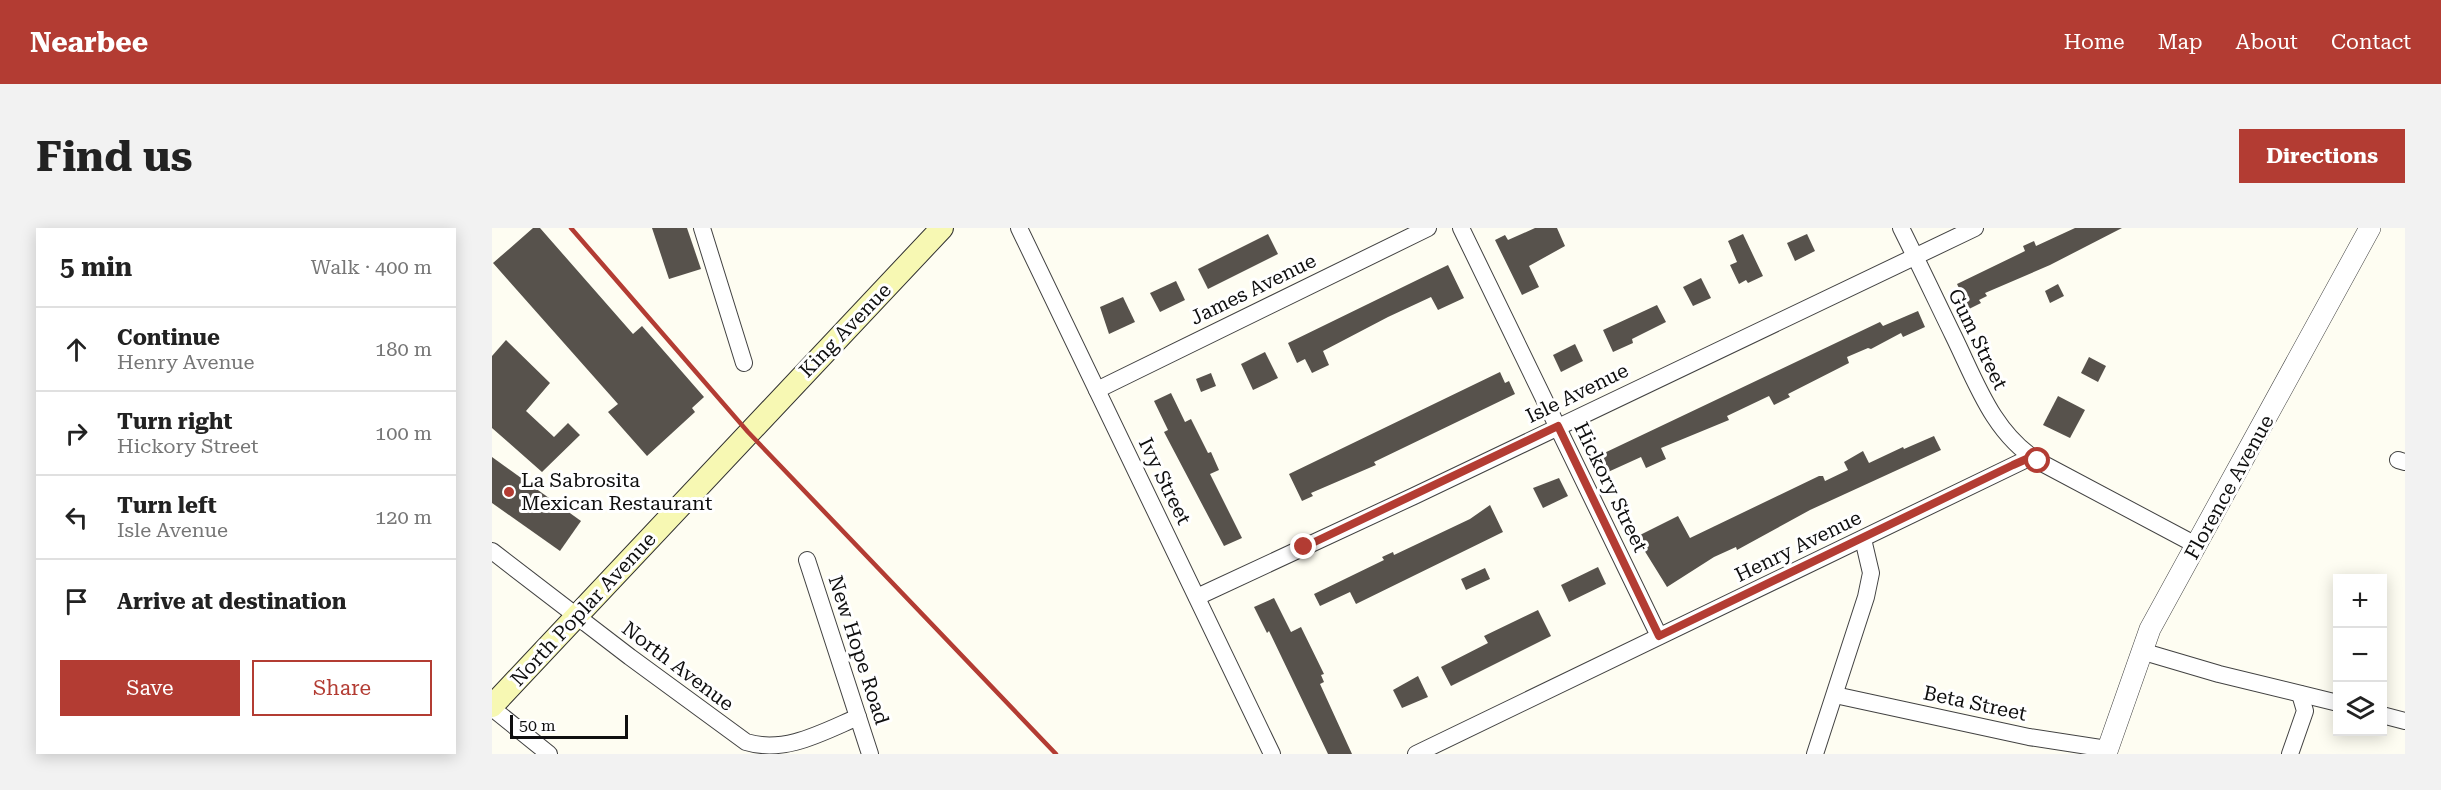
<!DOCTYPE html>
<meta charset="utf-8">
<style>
body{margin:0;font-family:"Roboto Serif",serif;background:#f2f2f2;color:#222}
.controls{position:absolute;right:18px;bottom:18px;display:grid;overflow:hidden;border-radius:0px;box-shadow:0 3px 15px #0003}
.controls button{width:54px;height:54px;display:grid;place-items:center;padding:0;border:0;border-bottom:2px solid #e0e0e0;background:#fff;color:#222;font:30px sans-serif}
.scale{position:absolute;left:18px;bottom:15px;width:118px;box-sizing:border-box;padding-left:6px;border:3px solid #0f0f0f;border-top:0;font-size:16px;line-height:21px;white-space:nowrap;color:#0f0f0f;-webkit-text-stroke:4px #fff;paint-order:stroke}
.stop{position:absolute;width:18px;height:18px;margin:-14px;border:4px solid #b33c33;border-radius:50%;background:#fff}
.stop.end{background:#b33c33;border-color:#fff;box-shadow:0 2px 6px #0008}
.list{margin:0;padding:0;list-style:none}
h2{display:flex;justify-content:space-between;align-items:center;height:78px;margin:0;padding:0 24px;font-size:26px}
h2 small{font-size:20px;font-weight:400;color:#767676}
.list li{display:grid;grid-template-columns:39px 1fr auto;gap:18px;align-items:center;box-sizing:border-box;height:84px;padding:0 24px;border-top:2px solid #e0e0e0}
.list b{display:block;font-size:22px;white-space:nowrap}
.list p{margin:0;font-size:20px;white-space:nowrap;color:#767676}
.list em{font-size:20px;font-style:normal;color:#767676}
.actions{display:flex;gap:12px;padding:18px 24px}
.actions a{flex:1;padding:14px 0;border:2px solid #b33c33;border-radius:0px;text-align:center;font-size:21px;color:#b33c33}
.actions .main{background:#b33c33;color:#fff}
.icon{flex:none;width:33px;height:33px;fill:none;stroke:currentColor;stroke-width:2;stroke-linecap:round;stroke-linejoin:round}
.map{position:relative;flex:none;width:1913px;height:526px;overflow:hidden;border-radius:0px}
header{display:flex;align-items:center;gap:36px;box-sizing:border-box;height:84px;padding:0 30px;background:#b33c33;color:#fff}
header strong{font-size:28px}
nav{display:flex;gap:33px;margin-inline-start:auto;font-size:21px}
.intro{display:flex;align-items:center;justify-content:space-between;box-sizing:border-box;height:144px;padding:0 36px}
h1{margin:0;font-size:42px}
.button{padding:15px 27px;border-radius:0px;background:#b33c33;color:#fff;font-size:21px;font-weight:700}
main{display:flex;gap:36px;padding:0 36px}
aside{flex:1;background:#fff;border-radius:0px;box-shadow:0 3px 15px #0003}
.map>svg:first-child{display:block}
.building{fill:#57524c}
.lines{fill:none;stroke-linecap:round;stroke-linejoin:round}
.minor-casing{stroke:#424242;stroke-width:18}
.tertiary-casing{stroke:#424242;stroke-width:22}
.secondary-casing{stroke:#313131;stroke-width:24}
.minor{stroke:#fff;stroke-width:16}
.tertiary{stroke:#fff;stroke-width:21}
.secondary{stroke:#f7f8b3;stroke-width:22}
.rail{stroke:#b33c33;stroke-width:4.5}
.route{stroke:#b33c33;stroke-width:8}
.poi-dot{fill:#b33c33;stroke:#fff;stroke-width:2}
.labels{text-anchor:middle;stroke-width:6;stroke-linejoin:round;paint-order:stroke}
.street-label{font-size:20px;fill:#0f0f0f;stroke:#fff}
.poi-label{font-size:20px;fill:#0f0f0f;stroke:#fff;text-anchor:start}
</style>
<header>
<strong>Nearbee</strong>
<nav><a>Home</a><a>Map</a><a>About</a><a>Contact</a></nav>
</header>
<div class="intro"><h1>Find us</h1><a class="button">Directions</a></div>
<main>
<aside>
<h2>5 min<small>Walk · 400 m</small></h2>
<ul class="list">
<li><svg class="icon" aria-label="ahead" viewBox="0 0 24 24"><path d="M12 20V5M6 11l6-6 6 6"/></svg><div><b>Continue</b><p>Henry Avenue</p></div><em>180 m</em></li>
<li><svg class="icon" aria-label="right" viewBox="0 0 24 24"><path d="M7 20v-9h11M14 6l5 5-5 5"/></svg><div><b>Turn right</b><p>Hickory Street</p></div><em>100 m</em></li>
<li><svg class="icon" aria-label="left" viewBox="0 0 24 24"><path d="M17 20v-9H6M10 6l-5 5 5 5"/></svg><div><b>Turn left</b><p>Isle Avenue</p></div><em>120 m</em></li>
<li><svg class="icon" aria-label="arrive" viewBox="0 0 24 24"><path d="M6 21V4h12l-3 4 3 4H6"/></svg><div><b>Arrive at destination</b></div></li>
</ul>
<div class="actions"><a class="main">Save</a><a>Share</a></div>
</aside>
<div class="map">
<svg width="1913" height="526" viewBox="0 0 1913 526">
<rect width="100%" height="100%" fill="#fefdf2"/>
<g class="building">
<polygon points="41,0 48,0 141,106 150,98 212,169 200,180 203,184 155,228 116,184 126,176 1,35"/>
<polygon points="160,0 195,0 209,41 177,51"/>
<polygon points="1043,0 1065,0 1073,18 1037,38 1047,59 1030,67 1003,12 1013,7 1016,12"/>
<polygon points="1583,0 1630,0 1558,37 1493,65 1495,68 1487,72 1489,75 1477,81 1465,56 1529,25 1533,23 1531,18 1542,13 1544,18"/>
<polygon points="776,6 786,26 716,61 706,41"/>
<polygon points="1251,6 1271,48 1256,55 1254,52 1247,56 1238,37 1245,34 1236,13"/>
<polygon points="1315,6 1323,23 1303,33 1295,15"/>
<polygon points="956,37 972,70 946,82 939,69 896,89 831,123 837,137 820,145 813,131 805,135 796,115"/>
<polygon points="1209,50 1219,70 1201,78 1191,59"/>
<polygon points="684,53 693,72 668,84 658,65"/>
<polygon points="1566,56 1572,68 1558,75 1553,63"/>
<polygon points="631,69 643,94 617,106 608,79"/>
<polygon points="1165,77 1174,94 1140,111 1141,115 1121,124 1111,102"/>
<polygon points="1426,83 1433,99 1411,109 1409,105 1379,121 1376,120 1355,129 1357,135 1296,166 1298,169 1282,177 1277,168 1235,188 1237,192 1169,220 1174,231 1154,240 1149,229 1116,244 1108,227 1388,94 1391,98"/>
<polygon points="14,112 58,155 34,183 62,209 76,195 88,207 50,244 0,200 0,128"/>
<polygon points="1083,116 1091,133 1069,144 1061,127"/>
<polygon points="773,124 786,150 761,162 749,136"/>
<polygon points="1597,129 1614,138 1606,154 1589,145"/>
<polygon points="1008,144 1013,155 1017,153 1023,166 882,234 884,237 819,265 821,268 810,273 797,246"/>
<polygon points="719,145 724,158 709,164 704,151"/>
<polygon points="679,165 693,194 699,191 716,225 719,224 727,242 718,246 750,310 732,318 672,204 676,202 662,173"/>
<polygon points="1566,168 1593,182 1578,210 1551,197"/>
<polygon points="1442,208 1449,222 1318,282 1245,322 1244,319 1222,329 1175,359 1144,309 1186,288 1198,310 1327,248 1331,248 1333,253 1356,242 1352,234 1371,223 1377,235 1411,219 1412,221"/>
<polygon points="0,229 89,293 68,323 0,275"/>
<polygon points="1067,250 1076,268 1051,280 1041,260"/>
<polygon points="998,277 1011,304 864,376 858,364 828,378 822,366 892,332 890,329 901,324 902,327 978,291"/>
<polygon points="1106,339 1114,356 1077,374 1069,357"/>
<polygon points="993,340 998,351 974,362 969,351"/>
<polygon points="782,370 799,404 809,399 832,446 829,447 832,454 828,456 860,526 836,526 777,403 775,405 762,379"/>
<polygon points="1046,382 1059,408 959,458 949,439 996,415 992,408"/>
<polygon points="926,448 936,469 910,480 901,462"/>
</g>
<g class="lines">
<defs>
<g id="minor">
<polyline points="210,0 252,135"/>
<polyline points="527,0 780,526"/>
<polyline points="969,0 1167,408"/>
<path d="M1409 0C1427 36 1444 72 1462 109 1484 154 1501 205 1546 233L1704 317"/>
<polyline points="605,162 936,0"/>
<polyline points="1906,232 1913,234"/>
<path d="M0 323 138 429 254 514C293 526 331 504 366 489"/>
<polyline points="315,332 378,526"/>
<polyline points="705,369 922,268 1483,0"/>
<polyline points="1649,423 1727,446 1846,475"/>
<polyline points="1343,467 1537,509 1615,521"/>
<polyline points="0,480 57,526"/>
<polyline points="1890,487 1913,493"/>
<polyline points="924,526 1539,229"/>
<polyline points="1323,526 1374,369 1379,345 1371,311"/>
<polyline points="1798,526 1813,483 1808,466"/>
</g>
<polyline id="tertiary" points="1614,526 1658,401 1878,0"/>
<polyline id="secondary" points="0,478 450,0"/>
</defs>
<use href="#minor" class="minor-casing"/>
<use href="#tertiary" class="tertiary-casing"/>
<use href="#secondary" class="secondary-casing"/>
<use href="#minor" class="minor"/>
<use href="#tertiary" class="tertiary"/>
<use href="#secondary" class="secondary"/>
<polyline class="rail" points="79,0 256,204 564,526"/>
</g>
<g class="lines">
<polyline class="route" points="812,319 1066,198 1167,408 1521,237 1539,229 1546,233"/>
</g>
<circle class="poi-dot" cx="17" cy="264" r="6"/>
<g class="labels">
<g class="street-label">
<text transform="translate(761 61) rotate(-26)" y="7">James Avenue</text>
<text transform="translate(353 102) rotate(-46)" y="7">King Avenue</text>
<text transform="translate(1486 111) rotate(64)" y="7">Gum Street</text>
<text transform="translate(1085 165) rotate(-26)" y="7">Isle Avenue</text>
<text transform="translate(673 253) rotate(64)" y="7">Ivy Street</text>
<text transform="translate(1119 259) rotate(64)" y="7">Hickory Street</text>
<text transform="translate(1737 259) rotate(-61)" y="7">Florence Avenue</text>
<text transform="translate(1306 318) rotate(-26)" y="7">Henry Avenue</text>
<text transform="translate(91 381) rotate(-47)" y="7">North Poplar Avenue</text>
<text transform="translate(367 422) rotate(72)" y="7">New Hope Road</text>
<text transform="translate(186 438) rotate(37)" y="7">North Avenue</text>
<text transform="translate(1483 475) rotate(12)" y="7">Beta Street</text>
</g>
<g class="poi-label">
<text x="29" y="259">La Sabrosita<tspan x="29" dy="23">Mexican Restaurant</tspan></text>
</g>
</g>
</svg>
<div class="controls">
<button>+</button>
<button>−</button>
<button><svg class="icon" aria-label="layers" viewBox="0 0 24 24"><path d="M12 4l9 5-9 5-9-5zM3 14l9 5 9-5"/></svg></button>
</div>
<div class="scale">50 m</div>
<div class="stop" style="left:1546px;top:233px"></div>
<div class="stop end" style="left:812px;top:319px"></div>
</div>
</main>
